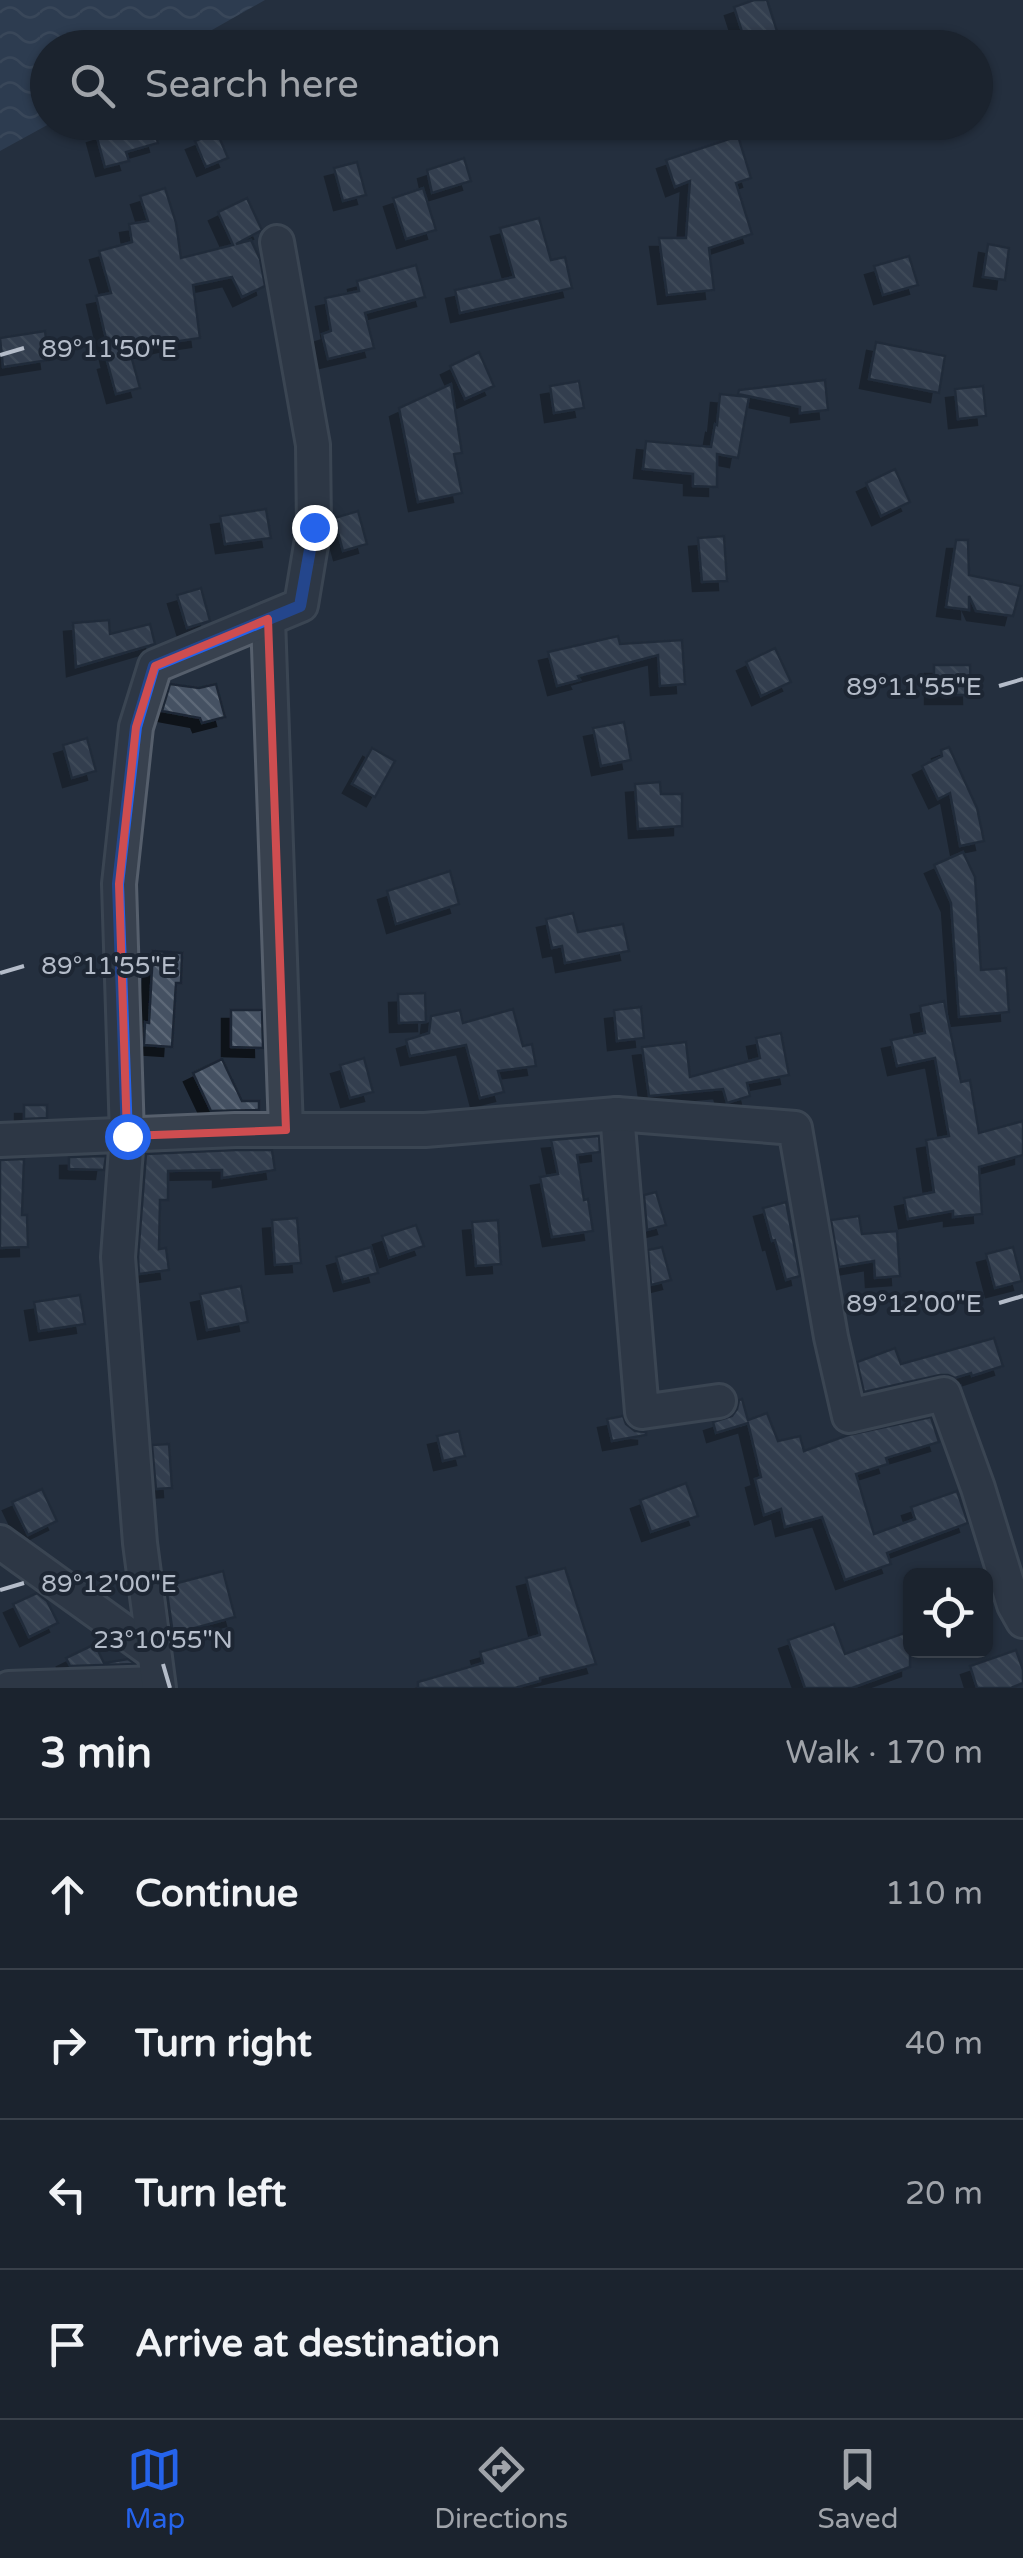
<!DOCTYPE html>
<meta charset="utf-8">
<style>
body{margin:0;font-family:"Varela Round",sans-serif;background:#242b36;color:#f1f3f6}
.controls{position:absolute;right:30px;bottom:30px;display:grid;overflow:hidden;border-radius:15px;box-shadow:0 2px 8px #0004}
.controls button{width:90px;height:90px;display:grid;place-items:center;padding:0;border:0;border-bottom:2px solid #39404a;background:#1b232e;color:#f1f3f6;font:50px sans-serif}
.stop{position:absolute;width:30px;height:30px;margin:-22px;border:8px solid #2563eb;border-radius:50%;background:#fff}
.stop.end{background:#2563eb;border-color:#fff;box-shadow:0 2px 10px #0008}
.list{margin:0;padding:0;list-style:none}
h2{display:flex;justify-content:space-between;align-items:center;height:130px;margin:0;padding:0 40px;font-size:42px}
h2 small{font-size:32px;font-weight:400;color:#a0a4aa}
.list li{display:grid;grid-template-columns:65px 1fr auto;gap:30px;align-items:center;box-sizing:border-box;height:150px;padding:0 40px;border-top:2px solid #39404a}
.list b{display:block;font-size:38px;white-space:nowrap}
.list em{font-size:32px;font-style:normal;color:#a0a4aa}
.icon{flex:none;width:55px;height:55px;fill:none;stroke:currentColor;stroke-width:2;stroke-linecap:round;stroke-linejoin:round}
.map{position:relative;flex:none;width:1023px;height:1688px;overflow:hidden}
.search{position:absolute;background:#1b232e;box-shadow:0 2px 8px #0004;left:30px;right:30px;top:30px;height:110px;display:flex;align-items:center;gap:25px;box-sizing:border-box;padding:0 35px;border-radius:55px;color:#a0a4aa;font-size:38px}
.sheet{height:730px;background:#1b232e}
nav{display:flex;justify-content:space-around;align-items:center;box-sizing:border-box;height:140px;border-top:2px solid #39404a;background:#1b232e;font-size:28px;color:#a0a4aa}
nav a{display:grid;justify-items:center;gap:5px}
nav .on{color:#2563eb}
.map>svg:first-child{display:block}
.water{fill:url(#water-waves)}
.building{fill:url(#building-back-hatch);stroke:#1f2835;stroke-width:2.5;filter:url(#shadow)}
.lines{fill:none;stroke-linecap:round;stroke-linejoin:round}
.street-casing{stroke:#565f6c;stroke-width:38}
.street{stroke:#38414e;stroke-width:32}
.route{stroke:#2563eb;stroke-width:12}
.marked{fill:none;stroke:#ce4d50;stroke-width:8;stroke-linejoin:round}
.ticks{fill:none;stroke:#b4bcc9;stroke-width:4}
.ticks-label{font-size:25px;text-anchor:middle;fill:#b4bcc9;stroke:#1d2633;stroke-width:8;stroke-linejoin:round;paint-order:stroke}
</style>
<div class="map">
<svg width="1023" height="1688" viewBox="0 0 1023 1688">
<defs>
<pattern id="water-waves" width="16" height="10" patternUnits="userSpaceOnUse" patternTransform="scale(2.5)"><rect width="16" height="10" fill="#394c67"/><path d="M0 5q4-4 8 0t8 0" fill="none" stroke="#53647b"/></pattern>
<pattern id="building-back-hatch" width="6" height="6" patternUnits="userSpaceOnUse" patternTransform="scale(2.5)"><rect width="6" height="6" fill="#455162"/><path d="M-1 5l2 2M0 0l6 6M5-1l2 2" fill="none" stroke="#5d6877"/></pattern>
<filter id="shadow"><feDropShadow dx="-9" dy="9" stdDeviation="0" flood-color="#0009"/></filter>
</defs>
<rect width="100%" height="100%" fill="#242f3e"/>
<polygon class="water" points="0,0 265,0 182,47 48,48 48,122 51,123 0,151"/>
<g class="building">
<polygon points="754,0 767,0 777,31 745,41 734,7"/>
<polygon points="137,122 152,122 158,143 126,152 129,161 105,167 96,134"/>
<polygon points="217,132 228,158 206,167 195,141"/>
<polygon points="738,136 751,178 736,183 752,234 709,248 714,290 667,295 659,238 686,238 690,181 675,187 666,160"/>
<polygon points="464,158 471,181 432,193 427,170"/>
<polygon points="357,162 366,195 343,201 334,168"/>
<polygon points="165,188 176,223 181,258 233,245 218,212 247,198 262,230 236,244 251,240 260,259 265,286 242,297 232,277 193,285 200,338 166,343 130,352 140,388 116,394 107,361 111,360 96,296 111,293 99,251 132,242 129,224 148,221 140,196"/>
<polygon points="423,188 436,230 406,239 393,198"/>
<polygon points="539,218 551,260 565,257 572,288 460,313 455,290 514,277 500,228"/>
<polygon points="988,244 1009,248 1005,280 983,277"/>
<polygon points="909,256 918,285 883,295 874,266"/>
<polygon points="416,265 425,297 365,313 374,348 328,359 322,334 331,331 325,298 359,291 357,281"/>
<polygon points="45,331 49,360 3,367 0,338"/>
<polygon points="876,342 945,356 939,393 869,379"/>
<polygon points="479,352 494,386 465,399 450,366"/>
<polygon points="825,380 828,410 800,413 800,407 738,394 739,390"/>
<polygon points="579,381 584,408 554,413 550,386"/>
<polygon points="451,384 462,453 454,454 462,493 418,502 399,408"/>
<polygon points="983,386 986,416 958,419 955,389"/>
<polygon points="720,394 749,397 738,458 717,454 717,487 693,486 693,474 643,469 646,441 711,447 715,424 717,425"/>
<polygon points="895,469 910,502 881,516 866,483"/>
<polygon points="266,509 271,538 225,544 220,516"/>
<polygon points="358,511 367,544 343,551 334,518"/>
<polygon points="724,536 727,581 702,582 698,538"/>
<polygon points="956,540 968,540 969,575 1021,586 1013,616 976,611 969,596 969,610 946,607"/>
<polygon points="201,588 210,621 187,628 177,595"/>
<polygon points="109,620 110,634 150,624 155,644 76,667 73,623"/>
<polygon points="618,636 620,644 682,640 685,684 660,686 658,655 578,676 580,680 557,686 548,652"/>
<polygon points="775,648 791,682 761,696 746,662"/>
<polygon points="934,665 970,665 971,695 934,695"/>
<polygon points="170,684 199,688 216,684 225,717 202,723 200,718 162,711"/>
<polygon points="624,722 631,760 601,766 593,728"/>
<polygon points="87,738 96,771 72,778 63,745"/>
<polygon points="949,747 977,808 984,841 960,846 950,793 938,799 922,766 942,756 941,750"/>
<polygon points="372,748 395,761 375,797 352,784"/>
<polygon points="660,782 661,794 682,794 682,826 638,829 635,784"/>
<polygon points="963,852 975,877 981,970 1006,968 1009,1012 959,1017 951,903 934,865"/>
<polygon points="450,871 459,904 396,924 387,891"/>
<polygon points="573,913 578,932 623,924 629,951 565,963 562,946 552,948 546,919"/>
<polygon points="153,951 182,953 181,983 176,983 172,1047 144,1045 145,1022 149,1023"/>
<polygon points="425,993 426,1022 399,1023 398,994"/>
<polygon points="944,1001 961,1082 970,1080 979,1133 1023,1121 1023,1155 979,1167 982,1214 953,1217 953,1211 908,1219 904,1198 934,1192 926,1140 949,1136 935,1058 897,1066 891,1040 925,1033 920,1006"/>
<polygon points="641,1007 644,1038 617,1041 614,1010"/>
<polygon points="513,1009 523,1046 532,1044 536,1066 498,1071 504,1092 480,1098 466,1045 410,1056 406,1040 429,1033 431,1016 460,1010 463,1023"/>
<polygon points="231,1010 262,1010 263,1048 231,1047"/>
<polygon points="781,1033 789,1075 747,1083 750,1096 727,1103 723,1089 649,1096 642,1047 686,1042 690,1077 760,1058 756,1038"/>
<polygon points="364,1058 373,1092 350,1098 340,1065"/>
<polygon points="222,1059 242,1101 259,1101 259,1110 211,1111 193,1073"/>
<polygon points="24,1105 47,1105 47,1118 24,1119"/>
<polygon points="599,1136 600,1152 577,1155 584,1200 588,1199 593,1231 552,1237 540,1177 558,1174 551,1140"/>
<polygon points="235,1150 272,1150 275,1170 222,1178 222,1170 168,1171 168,1200 160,1200 159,1249 166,1248 169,1270 139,1274 138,1257 146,1154"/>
<polygon points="106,1156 104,1170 69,1169 69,1157"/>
<polygon points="24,1159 22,1215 27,1215 28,1247 0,1248 0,1160"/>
<polygon points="656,1192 666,1225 647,1230 644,1195"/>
<polygon points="786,1202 800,1276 786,1280 775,1240 772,1241 763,1208"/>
<polygon points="859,1216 862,1234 897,1231 900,1276 875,1278 874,1261 839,1267 831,1220"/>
<polygon points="297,1218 301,1263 275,1265 272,1220"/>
<polygon points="498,1220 501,1264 476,1266 472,1222"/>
<polygon points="416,1225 424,1246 389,1258 382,1236"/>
<polygon points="371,1247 378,1273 343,1282 336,1257"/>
<polygon points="662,1247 671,1280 651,1285 648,1250"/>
<polygon points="1013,1247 1022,1281 995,1288 986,1254"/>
<polygon points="241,1286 248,1322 207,1330 200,1294"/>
<polygon points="80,1295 85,1324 39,1331 34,1302"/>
<polygon points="994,1338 1003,1366 972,1376 971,1373 955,1378 948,1375 940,1375 864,1392 857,1362 895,1348 901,1364"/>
<polygon points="742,1399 748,1420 767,1413 778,1441 800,1436 804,1451 848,1435 931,1417 939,1442 886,1458 888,1464 856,1474 874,1534 915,1519 911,1507 957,1491 968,1523 887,1553 891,1564 845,1580 822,1517 785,1527 781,1509 764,1515 755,1479 761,1477 748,1423 716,1433 713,1422 732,1416 737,1409 739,1400"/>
<polygon points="623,1416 626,1424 635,1431 646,1432 646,1435 612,1441 607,1419"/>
<polygon points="459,1431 465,1456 443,1461 437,1436"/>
<polygon points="169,1444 172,1488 156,1489 152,1445"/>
<polygon points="686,1483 698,1516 651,1532 640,1500"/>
<polygon points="42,1489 57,1521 28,1535 12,1502"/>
<polygon points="565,1568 596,1664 540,1678 540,1681 515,1688 418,1688 418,1682 483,1663 480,1652 540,1635 526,1578"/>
<polygon points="223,1571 235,1617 173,1634 166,1586"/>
<polygon points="37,1593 47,1601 58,1623 29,1637 13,1604"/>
<polygon points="834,1624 845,1654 910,1631 910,1667 852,1688 805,1688 788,1640"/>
<polygon points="95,1644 104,1663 128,1659 135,1664 70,1666 66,1658"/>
<polygon points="1016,1650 1023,1670 1023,1683 1011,1688 977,1688 970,1666"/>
</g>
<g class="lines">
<defs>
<g id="street">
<polyline points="268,619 286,1130"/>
<polyline points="617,1114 642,1412 719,1401"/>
<polyline points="0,1140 235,1130 425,1130 617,1114 795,1128 831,1337 849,1416 944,1394 978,1488 1014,1605 1023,1621"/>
<polyline points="0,1542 154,1653"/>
<polyline points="9,1688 158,1683"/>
<polyline points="159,1688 140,1543 118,1257 127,1136 119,884 136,727 155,666 301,605 314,527 313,445 277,242"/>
</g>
</defs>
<use href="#street" class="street-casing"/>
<use href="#street" class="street"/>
</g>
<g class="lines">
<polyline class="route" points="127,1136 118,884 136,727 154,666 300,606 314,527"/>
</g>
<path d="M0 0H1023V1688H0ZM268 619 286 1130 127 1136 119 884 136 727 155 666Z" fill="#242f3e" fill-opacity=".55" fill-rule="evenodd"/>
<path class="marked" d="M268 619 286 1130 127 1136 119 884 136 727 155 666Z"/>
<path class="ticks" d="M0 355 24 348M999 686 1023 679M0 973 24 966M999 1303 1023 1296M0 1590 24 1583M163 1664 170 1688"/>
<g class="ticks-label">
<text x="109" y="357">89°11'50"E</text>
<text x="914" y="695">89°11'55"E</text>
<text x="109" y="974">89°11'55"E</text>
<text x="914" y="1312">89°12'00"E</text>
<text x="109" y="1592">89°12'00"E</text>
<text x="163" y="1648">23°10'55"N</text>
</g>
</svg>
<div class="controls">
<button><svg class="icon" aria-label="locate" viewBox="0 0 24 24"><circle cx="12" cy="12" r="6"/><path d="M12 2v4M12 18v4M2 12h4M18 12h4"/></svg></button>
</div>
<div class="stop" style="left:127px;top:1136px"></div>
<div class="stop end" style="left:314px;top:527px"></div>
<div class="search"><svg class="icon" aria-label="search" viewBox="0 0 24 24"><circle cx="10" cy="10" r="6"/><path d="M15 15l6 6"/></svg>Search here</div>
</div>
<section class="sheet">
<h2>3 min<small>Walk · 170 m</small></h2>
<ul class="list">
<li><svg class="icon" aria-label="ahead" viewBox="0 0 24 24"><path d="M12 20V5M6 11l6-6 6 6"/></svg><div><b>Continue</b></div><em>110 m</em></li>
<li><svg class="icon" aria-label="right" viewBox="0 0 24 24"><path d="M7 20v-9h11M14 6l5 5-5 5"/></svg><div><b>Turn right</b></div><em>40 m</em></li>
<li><svg class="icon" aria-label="left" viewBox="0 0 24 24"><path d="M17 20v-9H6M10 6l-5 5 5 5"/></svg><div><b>Turn left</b></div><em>20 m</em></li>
<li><svg class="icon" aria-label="arrive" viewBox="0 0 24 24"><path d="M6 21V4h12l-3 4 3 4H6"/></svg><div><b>Arrive at destination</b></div></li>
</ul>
</section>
<nav>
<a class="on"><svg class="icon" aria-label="map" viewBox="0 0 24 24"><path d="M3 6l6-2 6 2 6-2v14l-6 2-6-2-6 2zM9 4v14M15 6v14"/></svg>Map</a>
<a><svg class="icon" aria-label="directions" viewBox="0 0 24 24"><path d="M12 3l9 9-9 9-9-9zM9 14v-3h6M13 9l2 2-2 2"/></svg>Directions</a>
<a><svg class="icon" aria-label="saved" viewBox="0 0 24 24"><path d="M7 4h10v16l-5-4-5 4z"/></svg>Saved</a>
</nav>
